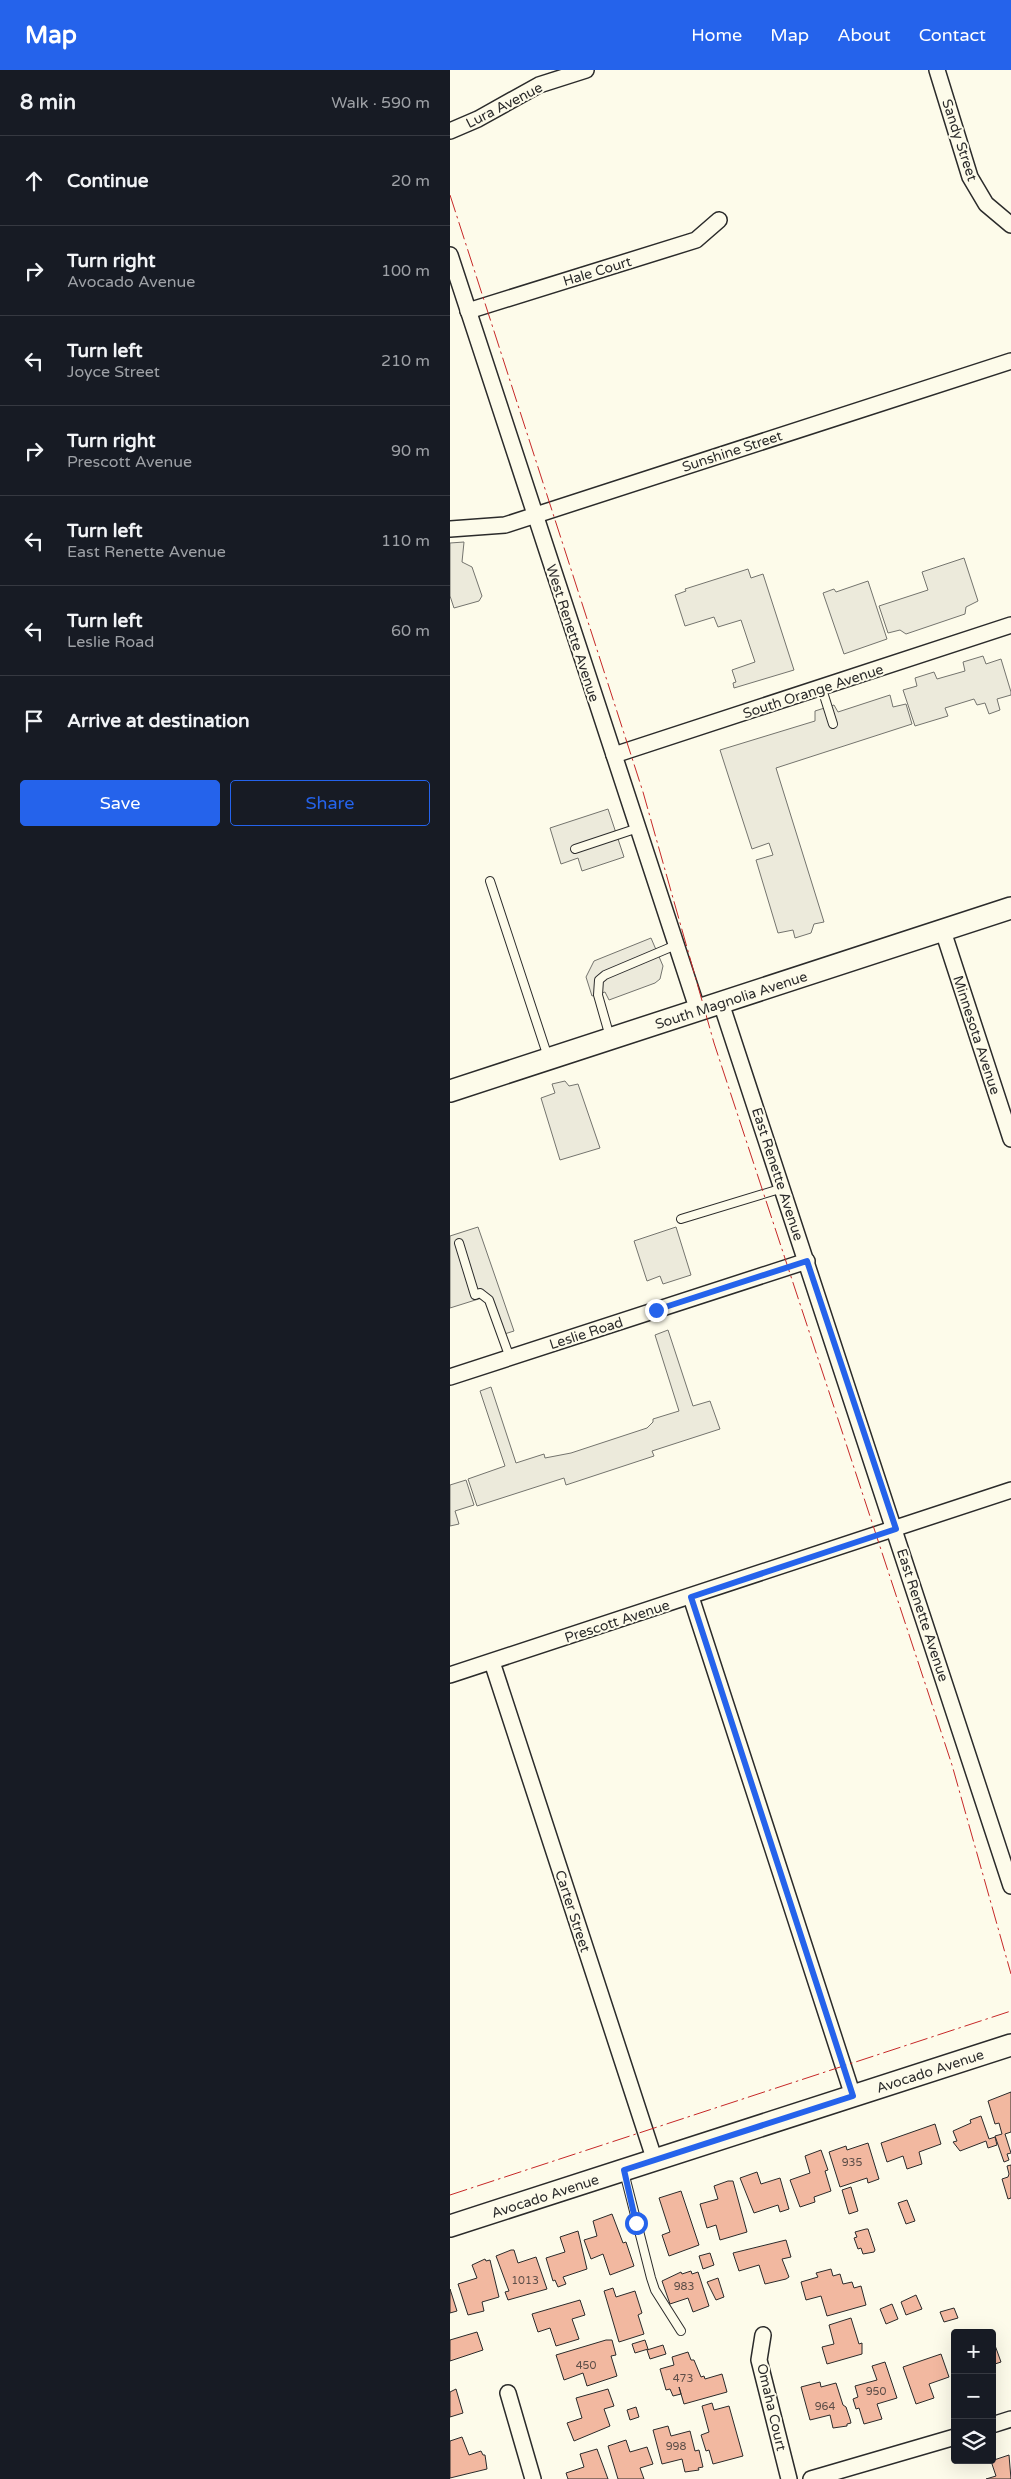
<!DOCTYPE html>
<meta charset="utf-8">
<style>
body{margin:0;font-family:"Varela Round",sans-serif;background:#20242c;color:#f1f3f6}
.controls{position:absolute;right:15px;bottom:15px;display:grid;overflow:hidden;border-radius:5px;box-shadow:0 5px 20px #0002}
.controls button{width:45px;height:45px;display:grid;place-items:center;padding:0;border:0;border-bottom:1px solid #363941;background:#171b24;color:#f1f3f6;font:25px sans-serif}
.stop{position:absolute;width:15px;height:15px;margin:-11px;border:4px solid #2563eb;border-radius:50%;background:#fff}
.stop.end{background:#2563eb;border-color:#fff;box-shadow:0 1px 5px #0008}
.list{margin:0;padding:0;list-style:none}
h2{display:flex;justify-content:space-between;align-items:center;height:65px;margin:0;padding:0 20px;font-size:21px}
h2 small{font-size:16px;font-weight:400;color:#9ea1a6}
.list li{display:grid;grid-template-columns:32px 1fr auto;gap:15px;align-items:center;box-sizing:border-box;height:90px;padding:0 20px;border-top:1px solid #363941}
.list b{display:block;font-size:19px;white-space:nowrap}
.list p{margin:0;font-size:16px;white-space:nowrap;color:#9ea1a6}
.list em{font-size:16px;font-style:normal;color:#9ea1a6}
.actions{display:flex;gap:10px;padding:15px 20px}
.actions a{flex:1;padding:11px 0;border:1px solid #2563eb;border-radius:5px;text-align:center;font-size:18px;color:#2563eb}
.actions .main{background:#2563eb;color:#fff}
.icon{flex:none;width:28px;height:28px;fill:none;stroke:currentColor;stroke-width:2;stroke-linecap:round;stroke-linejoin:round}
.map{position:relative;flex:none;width:561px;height:2409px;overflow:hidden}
header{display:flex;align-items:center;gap:30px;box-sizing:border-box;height:70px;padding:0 25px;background:#2563eb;color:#fff}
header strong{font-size:24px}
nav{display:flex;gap:28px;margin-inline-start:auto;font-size:18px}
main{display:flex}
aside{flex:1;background:#171b24}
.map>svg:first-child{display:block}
.parking{fill:#eceadb;stroke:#74746e}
.building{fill:#f2b8a0;stroke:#2b2b2b}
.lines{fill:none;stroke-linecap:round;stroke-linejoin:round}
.service-casing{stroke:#2b2b2b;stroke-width:10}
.minor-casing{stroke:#2b2b2b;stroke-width:18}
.secondary-casing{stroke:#2b2b2b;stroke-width:24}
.service{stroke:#fdfbea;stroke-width:8}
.minor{stroke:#fdfbea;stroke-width:15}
.secondary{stroke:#fdfbea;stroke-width:21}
.power{stroke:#c62828;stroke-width:1;stroke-dasharray:18 4 2.5 4;stroke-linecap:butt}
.route{stroke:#2563eb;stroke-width:6}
.labels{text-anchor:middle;stroke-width:4;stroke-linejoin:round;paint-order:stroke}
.number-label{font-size:11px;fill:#5d4e48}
.street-label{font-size:14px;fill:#2b2b2b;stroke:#fdfbea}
</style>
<header>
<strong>Map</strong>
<nav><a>Home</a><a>Map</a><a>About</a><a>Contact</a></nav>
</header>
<main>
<aside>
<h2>8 min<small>Walk · 590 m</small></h2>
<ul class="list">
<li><svg class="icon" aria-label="ahead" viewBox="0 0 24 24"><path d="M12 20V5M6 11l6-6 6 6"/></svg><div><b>Continue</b></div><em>20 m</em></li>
<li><svg class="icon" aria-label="right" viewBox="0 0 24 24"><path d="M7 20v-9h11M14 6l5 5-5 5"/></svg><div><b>Turn right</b><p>Avocado Avenue</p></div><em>100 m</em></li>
<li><svg class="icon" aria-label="left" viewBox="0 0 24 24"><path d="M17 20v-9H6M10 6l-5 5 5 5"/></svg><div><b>Turn left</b><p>Joyce Street</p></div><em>210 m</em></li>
<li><svg class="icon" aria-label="right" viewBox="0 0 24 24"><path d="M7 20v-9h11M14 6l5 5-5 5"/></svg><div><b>Turn right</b><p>Prescott Avenue</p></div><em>90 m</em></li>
<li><svg class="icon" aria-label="left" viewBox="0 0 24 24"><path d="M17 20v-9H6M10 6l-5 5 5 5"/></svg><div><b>Turn left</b><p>East Renette Avenue</p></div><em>110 m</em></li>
<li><svg class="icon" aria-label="left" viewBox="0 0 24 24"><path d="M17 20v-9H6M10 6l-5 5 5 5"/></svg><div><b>Turn left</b><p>Leslie Road</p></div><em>60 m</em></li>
<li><svg class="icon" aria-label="arrive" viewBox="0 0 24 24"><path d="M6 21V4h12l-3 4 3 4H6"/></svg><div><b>Arrive at destination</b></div></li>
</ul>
<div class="actions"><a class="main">Save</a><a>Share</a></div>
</aside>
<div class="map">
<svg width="561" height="2409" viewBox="0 0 561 2409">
<rect width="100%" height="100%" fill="#fdfbea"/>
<g class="parking">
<polygon points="14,472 12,492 22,497 32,526 29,531 4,538 0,526 0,473"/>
<polygon points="514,488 528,531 516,537 515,544 456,564 450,560 438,563 429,536 478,520 472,502"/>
<polygon points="298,499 301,508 313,504 344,600 284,618 283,613 286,612 282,600 305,592 291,550 268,557 264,547 235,556 225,525 236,521 235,519"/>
<polygon points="418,511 437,569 394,584 373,523 384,519 386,522"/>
<polygon points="533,586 536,594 551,589 561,622 561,625 547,629 550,640 539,644 535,633 527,635 524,629 495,638 498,646 465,656 453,620 467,616 465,608 484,602 487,609 515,601 513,592"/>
<polygon points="440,625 443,637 456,634 462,654 326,698 374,852 364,854 361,863 345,868 343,860 328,863 306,790 323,785 319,773 302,779 270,680 365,651 365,641 384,635 388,642"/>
<polygon points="158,739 174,787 132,801 128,788 111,794 100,758"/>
<polygon points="201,868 213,896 210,909 205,913 159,930 155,922 142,926 136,907 144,891"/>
<polygon points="115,1011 119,1016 128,1014 150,1078 110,1090 91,1028 105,1023 102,1014"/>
<polygon points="28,1157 64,1261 48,1266 35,1227 0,1238 0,1166"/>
<polygon points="226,1157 241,1205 213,1214 210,1206 197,1211 184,1171"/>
<polygon points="218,1260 243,1336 260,1331 270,1359 202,1381 204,1386 116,1415 114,1408 27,1436 18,1409 55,1396 30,1321 41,1317 66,1393 94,1384 95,1388 121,1383 197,1358 203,1352 203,1349 229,1341 205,1265"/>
<polygon points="16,1410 24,1435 5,1441 9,1454 0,1456 0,1415"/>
</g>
<g class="building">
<polygon points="561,2022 561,2062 555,2064 561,2083 557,2084 559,2090 554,2092 545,2066 552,2064 549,2053 545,2054 538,2031"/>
<polygon points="531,2046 539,2069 545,2067 547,2075 538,2078 536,2071 510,2081 503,2072 507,2071 503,2061 521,2053 520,2050"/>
<polygon points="485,2054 491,2074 469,2082 472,2094 457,2099 453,2086 437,2092 431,2073"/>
<polygon points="418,2073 429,2109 418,2113 417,2108 390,2117 379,2082 396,2076 397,2080"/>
<polygon points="371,2080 378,2100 375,2101 381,2121 364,2127 365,2132 350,2137 340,2110 360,2103 355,2086"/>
<polygon points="561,2095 561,2128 558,2129 552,2109 558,2107 559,2104 557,2096"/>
<polygon points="307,2102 311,2114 330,2108 339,2139 330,2142 328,2135 304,2143 290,2108"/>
<polygon points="278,2111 283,2111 297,2162 270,2170 266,2155 257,2158 250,2134 268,2129 264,2116"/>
<polygon points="401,2117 408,2141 399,2144 392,2120"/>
<polygon points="231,2121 249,2175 219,2186 212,2165 220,2162 209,2128"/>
<polygon points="457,2130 465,2151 456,2154 448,2133"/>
<polygon points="162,2144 173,2173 176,2172 184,2196 160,2205 153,2184 141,2189 134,2170 147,2166 143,2151"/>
<polygon points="416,2159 418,2159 425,2180 424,2182 413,2184 411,2178 408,2179 404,2168 407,2167 405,2162"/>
<polygon points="128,2161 137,2199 113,2207 116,2214 108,2217 105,2210 103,2211 96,2188 115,2182 110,2167"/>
<polygon points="336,2170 341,2187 332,2189 339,2207 336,2209 315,2214 309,2195 289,2201 283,2183"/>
<polygon points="61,2180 64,2180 68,2193 86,2187 97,2219 58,2230 55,2222 59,2221 46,2186"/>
<polygon points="260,2183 264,2195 253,2199 249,2186"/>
<polygon points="35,2189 36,2191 40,2190 49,2227 32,2232 34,2241 18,2245 8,2214 27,2208 22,2195"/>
<polygon points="381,2199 383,2206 390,2204 393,2214 402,2212 404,2218 411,2216 416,2235 377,2246 371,2226 356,2230 351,2212 368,2207 366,2203"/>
<polygon points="241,2201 242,2204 248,2202 259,2236 243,2242 238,2228 220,2234 212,2211 231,2202 232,2204"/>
<polygon points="268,2208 274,2227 266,2230 257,2212"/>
<polygon points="163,2218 166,2227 185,2221 192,2243 188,2245 194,2264 169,2272 154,2221"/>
<polygon points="0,2219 7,2241 0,2243"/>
<polygon points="466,2225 472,2239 456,2245 451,2232"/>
<polygon points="130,2230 135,2245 122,2249 129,2269 106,2276 100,2258 88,2262 82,2244"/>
<polygon points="442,2234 448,2249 436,2254 430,2239"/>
<polygon points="504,2238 508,2248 494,2252 490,2242"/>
<polygon points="401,2248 409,2274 412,2273 412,2284 377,2294 372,2277 384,2274 379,2255"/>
<polygon points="27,2262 33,2280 0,2291 0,2270"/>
<polygon points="542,2267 551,2292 542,2295"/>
<polygon points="156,2270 162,2270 166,2285 161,2286 167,2306 137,2316 133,2303 114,2310 106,2285"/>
<polygon points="195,2270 198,2279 185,2283 182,2274"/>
<polygon points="213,2275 216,2284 200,2289 197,2280"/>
<polygon points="238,2282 241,2290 244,2290 251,2307 254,2306 255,2309 272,2304 277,2322 234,2334 229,2317 231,2324 223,2326 220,2319 216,2320 210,2299 224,2295 222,2287"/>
<polygon points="491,2284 499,2307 479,2314 484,2328 466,2334 453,2297"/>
<polygon points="435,2292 447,2328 427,2334 432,2349 414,2354 409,2338 406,2339 403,2329 408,2327 405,2316 427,2310 422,2296"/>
<polygon points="370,2312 371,2317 386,2313 393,2335 396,2337 400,2349 401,2353 397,2354 397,2356 383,2358 380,2345 360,2350 351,2317"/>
<polygon points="6,2319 13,2343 0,2347 0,2322"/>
<polygon points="158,2319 164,2336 154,2339 160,2356 124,2371 117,2353 132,2348 126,2328"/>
<polygon points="262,2333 264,2340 279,2336 293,2386 263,2394 259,2380 256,2381 251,2365 259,2362 252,2336"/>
<polygon points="186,2337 189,2347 180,2350 177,2340"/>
<polygon points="218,2356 221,2366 240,2361 245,2381 249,2380 253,2397 248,2398 249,2400 235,2402 232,2389 212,2394 203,2360"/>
<polygon points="12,2367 19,2385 31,2381 33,2385 35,2385 37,2399 0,2408 0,2371"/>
<polygon points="176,2370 180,2382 197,2377 203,2394 190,2398 194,2409 168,2409 158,2376"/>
<polygon points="147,2379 158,2409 118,2409 116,2403 134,2397 130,2384"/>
<polygon points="559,2385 561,2409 536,2409 546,2406 541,2391"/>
</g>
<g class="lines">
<defs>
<g id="service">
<polyline points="372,619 383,654"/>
<polyline points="125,779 188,758"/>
<polyline points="40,811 98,987"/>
<polyline points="160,967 148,925 149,910 155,905 226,875"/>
<polyline points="231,1149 333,1118"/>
<polyline points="9,1173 25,1225 30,1223 39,1230 60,1288"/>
<polyline points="174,2102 201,2208 205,2220 231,2261"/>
</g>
<g id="minor">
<polyline points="487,0 520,107 536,134 561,155"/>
<polyline points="0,61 28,49 89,15 136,0"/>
<polyline points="0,185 248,941"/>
<polyline points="18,241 246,170 269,150"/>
<polyline points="0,459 55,455 561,291"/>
<polyline points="164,685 561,555"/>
<polyline points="493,861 561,1069"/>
<polyline points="271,933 561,1816"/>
<polyline points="0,1307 357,1191"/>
<polyline points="241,1527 403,2026"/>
<polyline points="42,1592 205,2091"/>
<polyline points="0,1605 561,1420"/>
<polyline points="313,2265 309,2290 339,2409"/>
<polyline points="58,2323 83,2409"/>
<polyline points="542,2355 561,2349"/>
<polyline points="361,2409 505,2367"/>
</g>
<g id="secondary">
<polyline points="0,1021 561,838"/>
<polyline points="0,2156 561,1975"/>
</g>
</defs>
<use href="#service" class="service-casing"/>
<use href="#minor" class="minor-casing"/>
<use href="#secondary" class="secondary-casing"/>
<use href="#service" class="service"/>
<use href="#minor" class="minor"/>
<use href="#secondary" class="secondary"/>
<g class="power">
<polyline points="0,125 193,722 264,973 502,1695 561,1904"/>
<polyline points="0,2125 561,1941"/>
</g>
</g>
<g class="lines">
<polyline class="route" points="186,2153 174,2100 403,2026 241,1527 446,1459 357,1191 206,1240"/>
</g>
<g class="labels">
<g class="number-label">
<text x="402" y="2096">935</text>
<text x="75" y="2214">1013</text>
<text x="234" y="2220">983</text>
<text x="136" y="2299">450</text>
<text x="233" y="2312">473</text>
<text x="426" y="2325">950</text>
<text x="375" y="2340">964</text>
<text x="226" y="2380">998</text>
</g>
<g class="street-label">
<text transform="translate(54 35) rotate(-27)" y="5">Lura Avenue</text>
<text transform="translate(510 70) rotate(72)" y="5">Sandy Street</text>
<text transform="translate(147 201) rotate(-17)" y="5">Hale Court</text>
<text transform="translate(282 381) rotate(-18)" y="5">Sunshine Street</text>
<text transform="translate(123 563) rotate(72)" y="5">West Renette Avenue</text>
<text transform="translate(363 621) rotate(-18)" y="5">South Orange Avenue</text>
<text transform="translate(281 930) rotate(-18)" y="5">South Magnolia Avenue</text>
<text transform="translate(527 965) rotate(72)" y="5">Minnesota Avenue</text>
<text transform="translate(328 1104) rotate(72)" y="5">East Renette Avenue</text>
<text transform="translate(136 1263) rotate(-18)" y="5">Leslie Road</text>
<text transform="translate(473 1545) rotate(72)" y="5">East Renette Avenue</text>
<text transform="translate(167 1551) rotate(-18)" y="5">Prescott Avenue</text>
<text transform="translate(123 1841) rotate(72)" y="5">Carter Street</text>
<text transform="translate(480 2001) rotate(-18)" y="5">Avocado Avenue</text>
<text transform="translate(95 2126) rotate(-18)" y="5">Avocado Avenue</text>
<text transform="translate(322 2337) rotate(77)" y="5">Omaha Court</text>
</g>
</g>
</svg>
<div class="controls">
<button>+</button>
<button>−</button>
<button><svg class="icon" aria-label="layers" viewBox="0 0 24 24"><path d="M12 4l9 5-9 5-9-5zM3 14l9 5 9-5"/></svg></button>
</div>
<div class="stop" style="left:186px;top:2153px"></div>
<div class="stop end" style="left:206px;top:1240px"></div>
</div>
</main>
